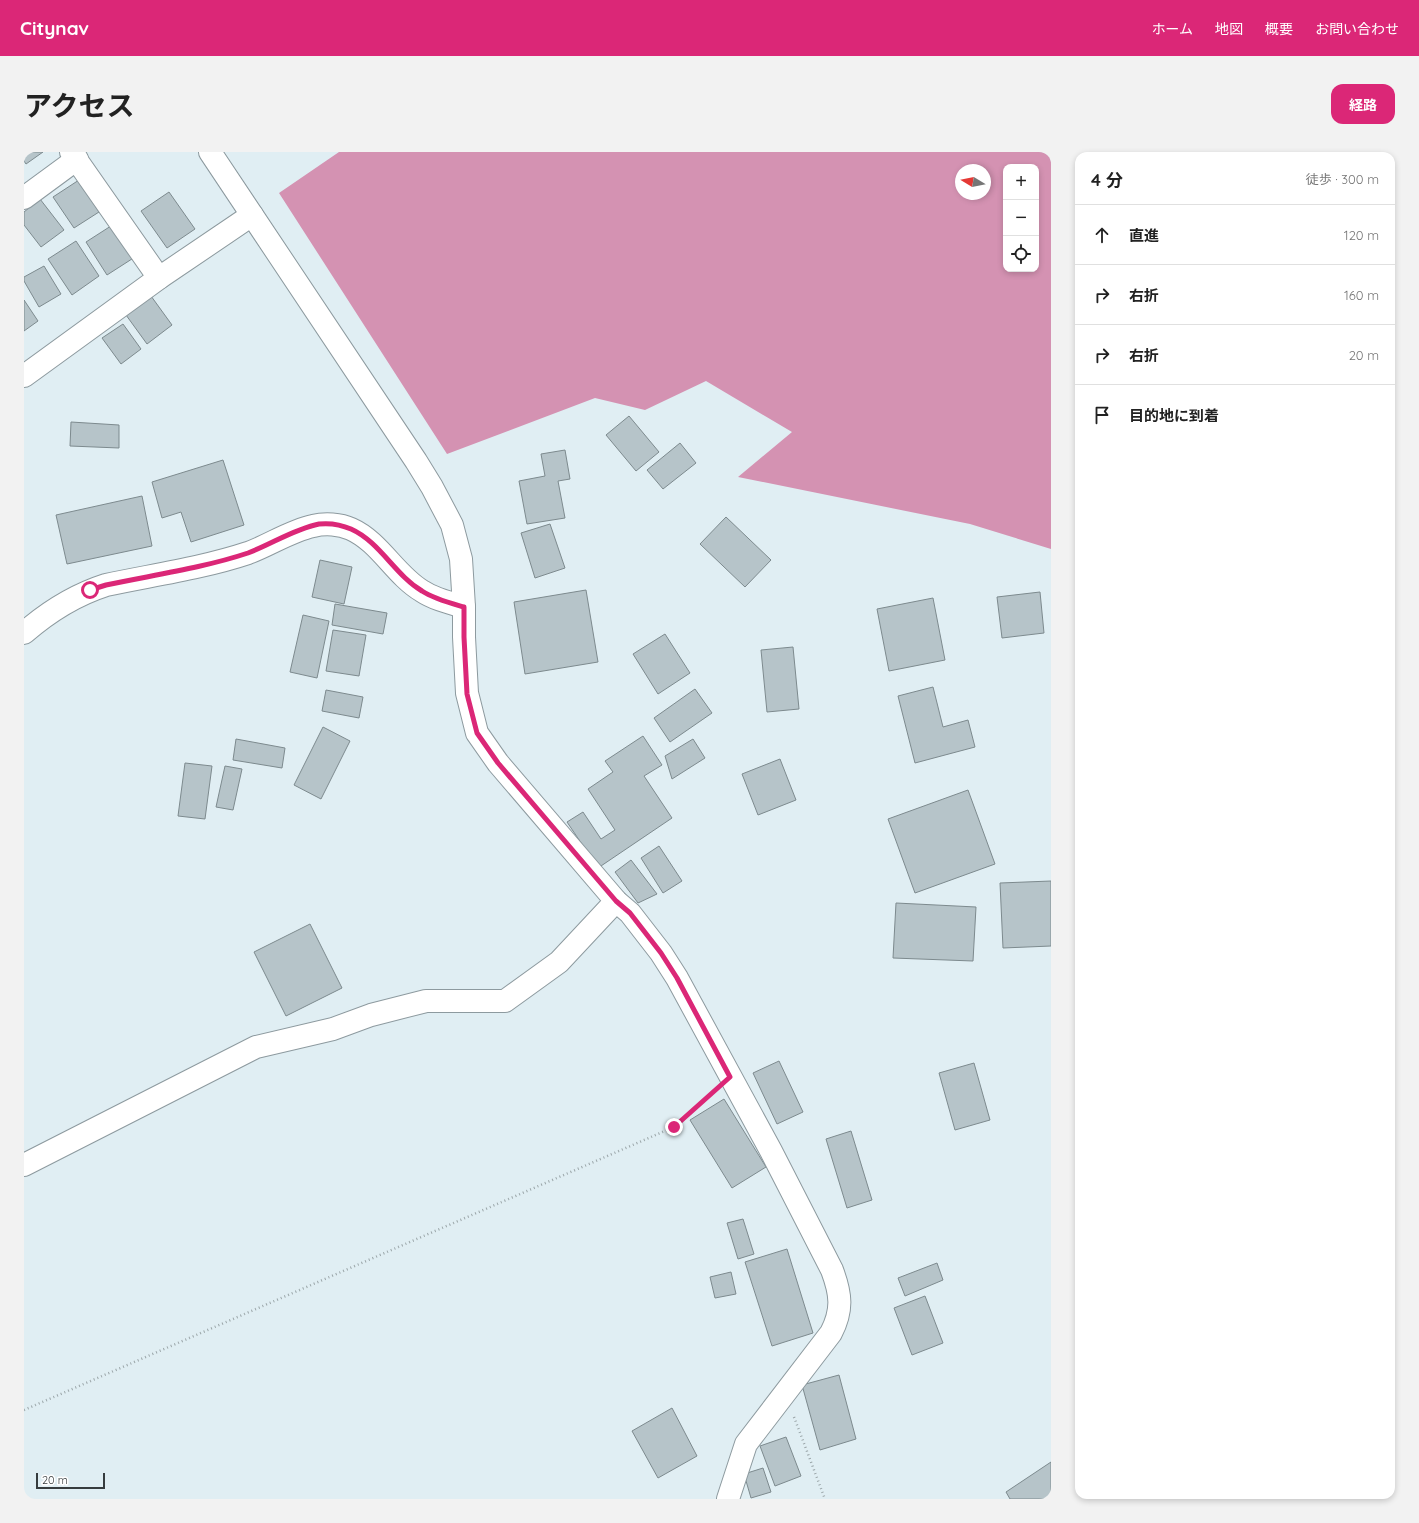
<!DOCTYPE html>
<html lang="ja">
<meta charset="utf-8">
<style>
body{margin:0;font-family:Quicksand,"Noto Sans JP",sans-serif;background:#f2f2f2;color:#222}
.controls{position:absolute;right:12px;top:12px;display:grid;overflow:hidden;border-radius:8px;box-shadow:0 2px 6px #0003}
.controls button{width:36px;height:36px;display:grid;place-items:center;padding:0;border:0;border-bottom:1px solid #e0e0e0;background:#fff;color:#222;font:20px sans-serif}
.compass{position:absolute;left:931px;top:12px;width:36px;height:36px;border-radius:50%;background:#fff;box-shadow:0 2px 6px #0003;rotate:280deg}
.scale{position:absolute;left:12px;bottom:10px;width:69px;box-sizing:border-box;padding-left:4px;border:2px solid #363c3e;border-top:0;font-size:11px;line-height:14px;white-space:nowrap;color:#363c3e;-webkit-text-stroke:3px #fff;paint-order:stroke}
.stop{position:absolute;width:12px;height:12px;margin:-9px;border:3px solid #db2777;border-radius:50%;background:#fff}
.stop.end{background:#db2777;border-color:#fff;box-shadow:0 1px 4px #0008}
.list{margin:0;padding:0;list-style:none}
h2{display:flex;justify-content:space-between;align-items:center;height:52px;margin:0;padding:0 16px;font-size:17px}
h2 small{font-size:13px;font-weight:400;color:#767676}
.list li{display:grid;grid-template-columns:26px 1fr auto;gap:12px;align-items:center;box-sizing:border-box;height:60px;padding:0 16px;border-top:1px solid #e0e0e0}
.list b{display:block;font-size:15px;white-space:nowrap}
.list em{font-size:13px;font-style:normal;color:#767676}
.icon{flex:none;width:22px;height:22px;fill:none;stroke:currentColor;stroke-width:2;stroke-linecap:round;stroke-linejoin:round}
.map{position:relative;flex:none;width:1027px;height:1347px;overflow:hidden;border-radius:12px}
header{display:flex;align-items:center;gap:24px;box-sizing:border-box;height:56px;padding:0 20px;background:#db2777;color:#fff}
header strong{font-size:19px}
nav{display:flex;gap:22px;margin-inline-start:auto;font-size:14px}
.intro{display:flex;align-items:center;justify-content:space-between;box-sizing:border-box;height:96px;padding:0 24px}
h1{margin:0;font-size:28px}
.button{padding:10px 18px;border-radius:12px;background:#db2777;color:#fff;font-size:14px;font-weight:700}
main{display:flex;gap:24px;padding:0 24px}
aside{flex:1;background:#fff;border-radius:12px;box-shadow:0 2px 6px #0003}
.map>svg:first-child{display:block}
.forest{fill:#d492b2;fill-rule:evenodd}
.building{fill:#b6c4c9;stroke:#7d8a8e}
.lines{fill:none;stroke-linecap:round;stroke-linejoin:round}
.minor-casing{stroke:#8d9a9f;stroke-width:24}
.path{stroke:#9ba6a9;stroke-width:2.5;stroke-dasharray:1 3;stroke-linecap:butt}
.minor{stroke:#fff;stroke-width:22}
.route{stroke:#db2777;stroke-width:5}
</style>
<header>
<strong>Citynav</strong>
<nav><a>ホーム</a><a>地図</a><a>概要</a><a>お問い合わせ</a></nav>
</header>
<div class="intro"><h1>アクセス</h1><a class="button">経路</a></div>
<main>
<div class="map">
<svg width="1027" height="1347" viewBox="0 0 1027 1347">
<rect width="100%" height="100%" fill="#e0eef3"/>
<path class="forest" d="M315 0H1027V397L946 372 714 325 768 280 682 229 621 258 571 246 423 302 255 41ZM982 15H1012V117H982ZM937 18H961V42H937Z"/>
<g class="building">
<polygon points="0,0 19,0 2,12 0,9"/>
<polygon points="55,28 75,60 50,76 29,45"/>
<polygon points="145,40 171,77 143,96 117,59"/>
<polygon points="16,47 40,78 17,95 0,73 0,60"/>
<polygon points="90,72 111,105 83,123 62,90"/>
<polygon points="52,89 75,124 48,143 24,107"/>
<polygon points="20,114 37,142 15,155 0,129 0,125"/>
<polygon points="127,144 148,173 123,192 102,163"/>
<polygon points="0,148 14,169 0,179"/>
<polygon points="99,172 117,197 97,212 78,186"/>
<polygon points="605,264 635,300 612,319 582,283"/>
<polygon points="47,270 95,273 95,296 46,294"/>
<polygon points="656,291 672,311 639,337 623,318"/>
<polygon points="541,298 546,327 534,329 541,366 503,372 495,329 521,324 517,302"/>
<polygon points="199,308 220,373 167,390 157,360 138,366 128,330"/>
<polygon points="118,344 128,394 43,412 32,363"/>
<polygon points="702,365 747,408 721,435 676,392"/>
<polygon points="526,372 541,416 511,426 497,381"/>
<polygon points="296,408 328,415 320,452 288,445"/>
<polygon points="562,438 574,510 501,522 490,450"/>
<polygon points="1016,440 1020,481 978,486 973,445"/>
<polygon points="909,446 921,508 865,519 853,457"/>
<polygon points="311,452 363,461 359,482 308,473"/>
<polygon points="279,463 305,469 293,526 266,520"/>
<polygon points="309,478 342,483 335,524 302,519"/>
<polygon points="641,482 666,521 634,542 609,502"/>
<polygon points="769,495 775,557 743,560 737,498"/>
<polygon points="909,535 919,575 944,568 951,595 891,611 874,544"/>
<polygon points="671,537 688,561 646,590 630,566"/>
<polygon points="302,538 339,545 335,566 298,559"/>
<polygon points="299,575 326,589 297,647 270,633"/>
<polygon points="619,584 638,613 620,624 648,666 574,716 543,670 559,660 577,687 591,678 564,637 589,620 581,609"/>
<polygon points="212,587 261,596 258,616 209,608"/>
<polygon points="669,587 681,606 648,627 641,604"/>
<polygon points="756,607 772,648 734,663 718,622"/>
<polygon points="161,611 188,614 181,667 154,664"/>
<polygon points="201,614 218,617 209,658 192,655"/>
<polygon points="944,638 971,712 891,741 864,667"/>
<polygon points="635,694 658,729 639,741 617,706"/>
<polygon points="607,708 633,742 614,751 591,720"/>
<polygon points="1027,729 1027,794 979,796 976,731"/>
<polygon points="872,751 952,755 949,809 869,806"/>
<polygon points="286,772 318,836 262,864 230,800"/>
<polygon points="755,909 779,960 753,972 729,921"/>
<polygon points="950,911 966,968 931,978 915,921"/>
<polygon points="700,947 742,1015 708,1036 666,968"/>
<polygon points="827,979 848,1048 823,1056 802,987"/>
<polygon points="719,1067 730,1102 714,1107 703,1071"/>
<polygon points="763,1097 789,1181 748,1194 721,1110"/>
<polygon points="913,1111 919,1128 881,1144 874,1126"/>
<polygon points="707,1120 712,1142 691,1146 686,1125"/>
<polygon points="901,1144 919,1191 888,1203 870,1156"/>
<polygon points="815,1223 832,1287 796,1298 778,1233"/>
<polygon points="648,1256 673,1304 634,1326 608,1279"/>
<polygon points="762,1285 777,1324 751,1334 736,1294"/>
<polygon points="1027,1310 1027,1347 986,1347 982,1340"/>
<polygon points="739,1316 747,1340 727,1346 720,1322"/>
</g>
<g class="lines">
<defs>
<g id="minor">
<polyline points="47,0 135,126"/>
<path d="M186 0 392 309 408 335 428 373 437 407 440 455V485L443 541 453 581 474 611 592 749 606 761 637 801 653 826 747 999 808 1118C817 1142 819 1158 807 1181L722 1292 704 1347"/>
<polyline points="0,46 53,7"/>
<polyline points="0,224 135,126 228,63"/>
<path d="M0 481C24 460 51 443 82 433 129 423 179 416 224 401 246 393 266 379 289 374 301 371 316 372 327 377 356 390 371 423 398 439 410 447 426 451 440 455"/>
<polyline points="0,1013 232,895 309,877 347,863 402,849 481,849 535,810 592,749"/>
</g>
</defs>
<use href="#minor" class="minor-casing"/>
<g class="path">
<polyline points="0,1258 650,975 689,940"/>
<polyline points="770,1265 801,1347"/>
</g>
<use href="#minor" class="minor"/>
</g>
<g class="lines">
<path class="route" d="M66 438 82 433C129 423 179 416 224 401 248 392 270 377 295 372 305 371 318 373 327 377 356 390 371 423 398 439 410 447 426 451 440 455V485L443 542 453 581 474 611 592 749 606 761 637 801 653 826 706 925 650 975"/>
</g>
</svg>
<div class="controls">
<button>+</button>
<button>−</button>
<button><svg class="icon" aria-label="locate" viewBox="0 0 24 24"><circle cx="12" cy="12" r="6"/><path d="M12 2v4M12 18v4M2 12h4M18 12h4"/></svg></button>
</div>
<svg class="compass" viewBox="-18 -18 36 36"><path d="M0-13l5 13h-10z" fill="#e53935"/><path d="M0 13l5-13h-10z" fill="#767676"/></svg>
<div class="scale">20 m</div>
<div class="stop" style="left:66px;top:438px"></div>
<div class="stop end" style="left:650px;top:975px"></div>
</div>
<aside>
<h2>4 分<small>徒歩 · 300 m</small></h2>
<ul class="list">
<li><svg class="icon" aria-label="ahead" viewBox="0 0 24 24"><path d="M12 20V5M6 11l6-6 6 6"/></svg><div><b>直進</b></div><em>120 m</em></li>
<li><svg class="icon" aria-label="right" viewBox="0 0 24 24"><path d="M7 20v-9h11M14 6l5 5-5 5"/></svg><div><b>右折</b></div><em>160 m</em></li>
<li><svg class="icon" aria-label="right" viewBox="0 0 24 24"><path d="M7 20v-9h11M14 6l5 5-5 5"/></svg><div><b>右折</b></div><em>20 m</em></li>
<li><svg class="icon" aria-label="arrive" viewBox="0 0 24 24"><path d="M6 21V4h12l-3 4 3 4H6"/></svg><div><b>目的地に到着</b></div></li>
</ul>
</aside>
</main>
